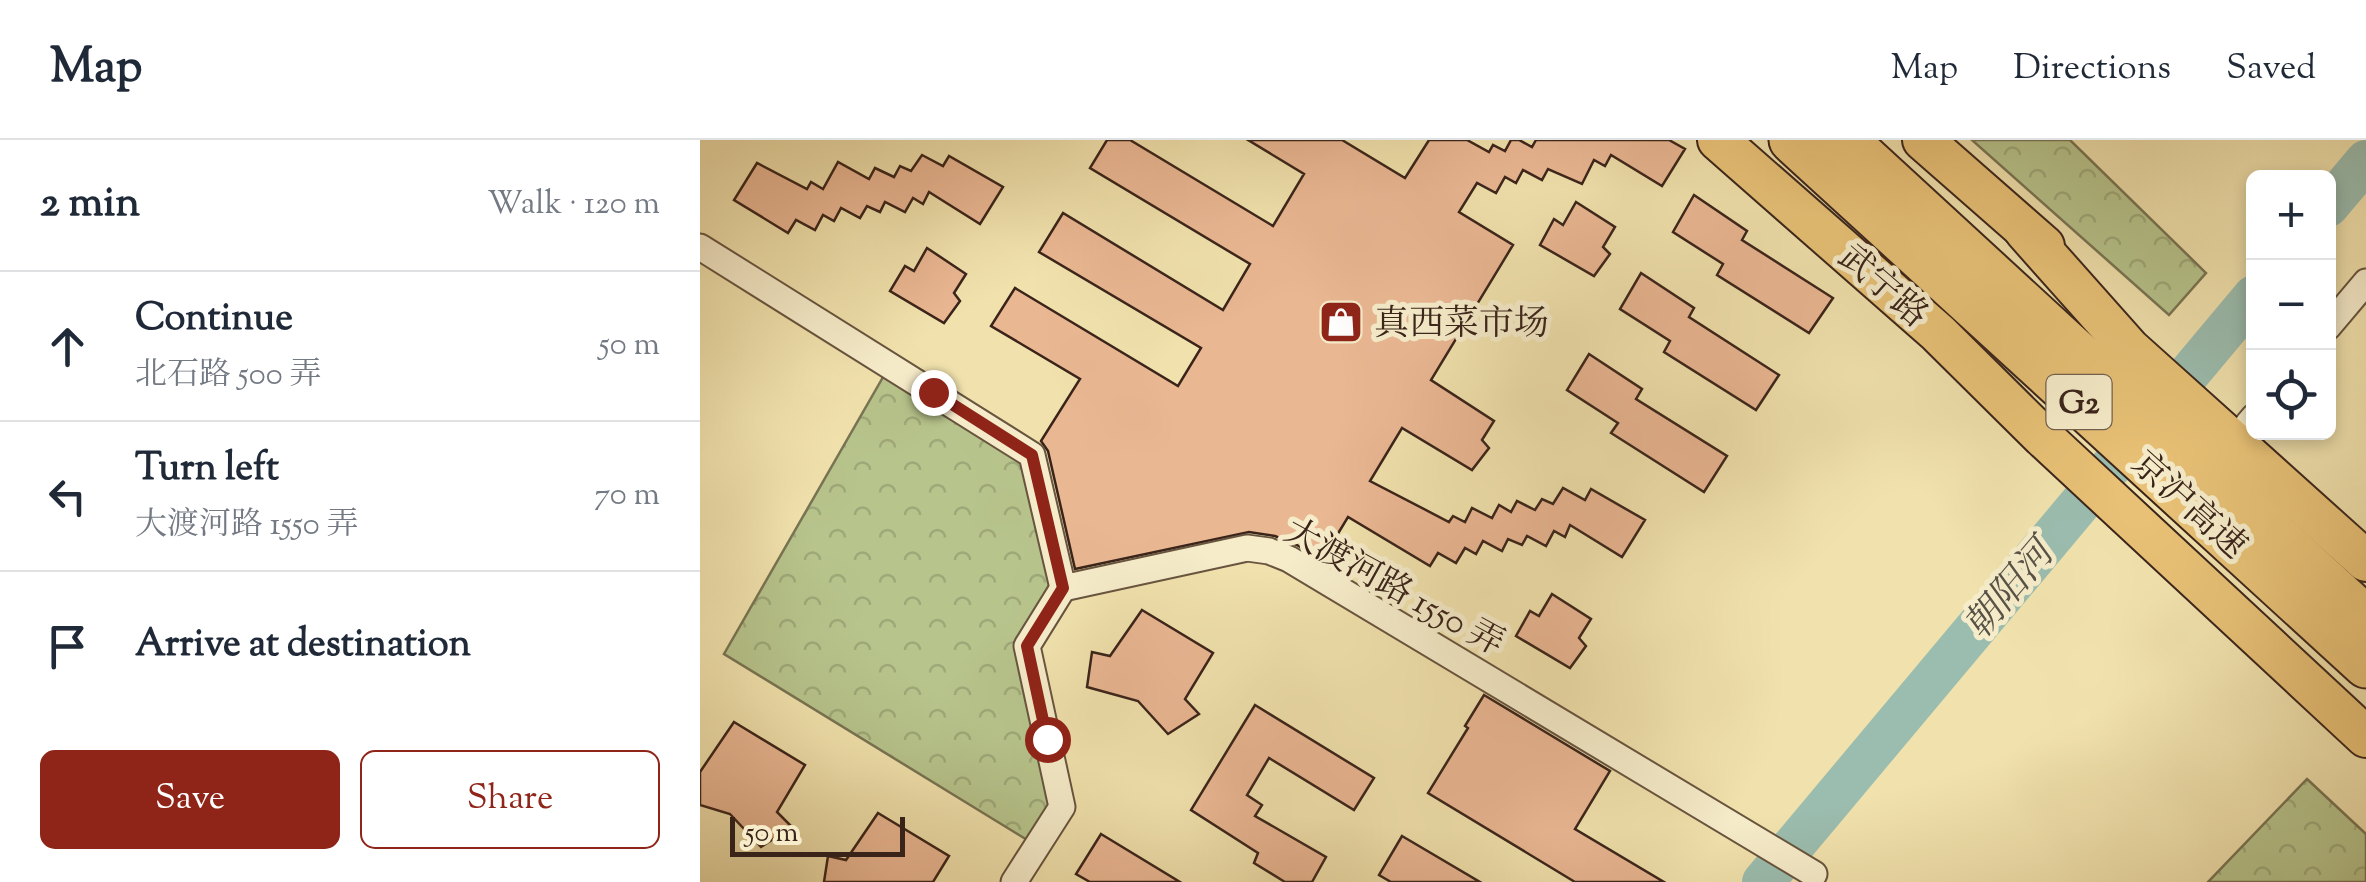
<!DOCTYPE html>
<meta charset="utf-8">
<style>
body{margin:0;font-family:"Sorts Mill Goudy","Noto Serif SC",serif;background:#f6f6f7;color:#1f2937}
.controls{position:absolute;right:30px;top:30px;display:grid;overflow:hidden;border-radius:15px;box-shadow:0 5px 15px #0003}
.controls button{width:90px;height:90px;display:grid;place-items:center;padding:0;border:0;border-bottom:2px solid #e0e1e3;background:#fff;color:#1f2937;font:50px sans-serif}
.scale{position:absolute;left:30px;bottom:25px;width:175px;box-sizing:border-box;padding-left:10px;border:5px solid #3a241a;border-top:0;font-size:28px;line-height:35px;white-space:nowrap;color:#3a241a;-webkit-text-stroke:8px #f6ecca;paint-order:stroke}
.stop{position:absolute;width:30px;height:30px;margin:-22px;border:8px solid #8f2418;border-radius:50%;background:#fff}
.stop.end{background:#8f2418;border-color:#fff;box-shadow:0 2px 10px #0008}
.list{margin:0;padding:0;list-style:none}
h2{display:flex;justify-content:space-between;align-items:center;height:130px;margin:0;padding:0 40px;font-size:42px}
h2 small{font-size:32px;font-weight:400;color:#747a83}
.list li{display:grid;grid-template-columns:65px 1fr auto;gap:30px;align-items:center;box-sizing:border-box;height:150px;padding:0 40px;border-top:2px solid #e0e1e3}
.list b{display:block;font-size:38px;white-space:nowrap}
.list p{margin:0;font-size:32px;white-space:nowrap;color:#747a83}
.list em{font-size:32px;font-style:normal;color:#747a83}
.actions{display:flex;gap:20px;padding:30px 40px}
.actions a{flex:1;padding:22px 0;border:2px solid #8f2418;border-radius:15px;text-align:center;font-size:35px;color:#8f2418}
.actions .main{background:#8f2418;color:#fff}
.icon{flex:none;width:55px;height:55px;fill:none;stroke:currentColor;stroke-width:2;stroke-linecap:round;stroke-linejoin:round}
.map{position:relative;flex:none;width:1666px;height:742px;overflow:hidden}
header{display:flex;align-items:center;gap:60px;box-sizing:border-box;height:140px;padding:0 50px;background:#fff;border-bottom:2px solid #e0e1e3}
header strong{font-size:48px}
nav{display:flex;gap:55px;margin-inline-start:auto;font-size:35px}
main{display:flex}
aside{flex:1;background:#fff}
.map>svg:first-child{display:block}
.forest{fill:url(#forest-crowns);stroke:#787453;stroke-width:2.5}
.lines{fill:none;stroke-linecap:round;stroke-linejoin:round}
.river{stroke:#9bbdaf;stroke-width:42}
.building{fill:#eab793;stroke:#3a241a;stroke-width:2.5}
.street-casing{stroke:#68543f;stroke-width:29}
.primary-casing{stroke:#3a241a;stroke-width:44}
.highway-casing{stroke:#3a241a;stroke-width:49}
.street{stroke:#f6ecca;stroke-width:25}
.primary{stroke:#e8c176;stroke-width:40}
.highway{stroke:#e8c176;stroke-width:45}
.route{stroke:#8f2418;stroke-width:12}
.labels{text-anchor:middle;stroke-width:10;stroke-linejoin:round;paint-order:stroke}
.shield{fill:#f6ecca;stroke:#72604f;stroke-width:2.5}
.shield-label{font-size:32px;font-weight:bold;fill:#3a241a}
.street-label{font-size:35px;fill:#3a241a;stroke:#f6ecca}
.poi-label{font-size:35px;fill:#3a241a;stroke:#f6ecca;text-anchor:start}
.water-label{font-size:38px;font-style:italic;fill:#575247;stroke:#f6ecca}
</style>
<header>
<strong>Map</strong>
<nav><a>Map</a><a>Directions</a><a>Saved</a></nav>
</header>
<main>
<aside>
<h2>2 min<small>Walk · 120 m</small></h2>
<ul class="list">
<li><svg class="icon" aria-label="ahead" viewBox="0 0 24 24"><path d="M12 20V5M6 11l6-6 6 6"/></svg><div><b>Continue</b><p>北石路 500 弄</p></div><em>50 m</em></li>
<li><svg class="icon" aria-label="left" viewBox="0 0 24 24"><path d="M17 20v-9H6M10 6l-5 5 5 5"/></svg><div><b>Turn left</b><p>大渡河路 1550 弄</p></div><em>70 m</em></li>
<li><svg class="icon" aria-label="arrive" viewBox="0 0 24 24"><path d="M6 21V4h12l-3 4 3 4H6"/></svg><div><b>Arrive at destination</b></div></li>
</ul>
<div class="actions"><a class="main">Save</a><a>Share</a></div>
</aside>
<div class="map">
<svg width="1666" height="742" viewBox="0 0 1666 742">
<defs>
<pattern id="forest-crowns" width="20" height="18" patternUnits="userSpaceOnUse" patternTransform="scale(2.5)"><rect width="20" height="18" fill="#b7c48c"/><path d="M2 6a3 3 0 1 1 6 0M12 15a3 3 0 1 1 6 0" fill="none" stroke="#9ea878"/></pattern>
</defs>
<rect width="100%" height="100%" fill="#f1e2ad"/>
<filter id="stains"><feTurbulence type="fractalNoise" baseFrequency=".002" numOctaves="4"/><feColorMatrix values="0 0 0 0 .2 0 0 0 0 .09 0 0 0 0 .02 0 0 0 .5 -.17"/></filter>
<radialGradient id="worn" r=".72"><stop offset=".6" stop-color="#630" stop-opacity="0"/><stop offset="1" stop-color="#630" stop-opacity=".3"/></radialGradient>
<g class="forest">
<polygon points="1272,0 1370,0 1506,133 1469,175"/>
<polygon points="190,225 332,315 363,448 327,506 362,667 337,706 24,514"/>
<polygon points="1607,639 1666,694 1666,742 1508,742"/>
</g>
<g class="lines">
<g class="river">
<polyline points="1628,66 1666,21"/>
<polyline points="1063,742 1554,156"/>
</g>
</g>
<g class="building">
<polygon points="407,0 430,0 573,86 604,34 548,0 642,0 705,38 729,0 767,0 789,12 793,5 805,11 811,0 819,0 832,7 836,0 969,0 985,9 962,46 911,15 905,26 894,20 882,44 848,29 842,40 823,30 816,43 805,37 796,53 777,43 759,72 813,105 731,240 794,281 782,300 789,308 772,330 702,288 670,341 749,382 753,376 765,382 772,368 792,378 799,365 811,372 817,361 835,370 842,359 853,364 863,348 885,360 891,349 945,380 922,417 870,385 865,397 854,391 846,406 827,396 822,405 808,399 802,411 783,401 776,414 765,408 756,423 738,413 730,426 648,377 622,420 597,405 575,396 549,392 375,429 348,311 341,301 380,239 291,186 315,148 478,246 501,208 339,112 363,73 523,170 550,124 390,28"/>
<polygon points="222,15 243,26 249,16 303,47 280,84 229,52 223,64 213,58 205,72 185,62 180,72 167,66 160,78 141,68 134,81 123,75 115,90 96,80 88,93 34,60 57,23 107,49 111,42 123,49 138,22 169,39 175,28 194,37 200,26 211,31"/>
<polygon points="994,55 1047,91 1042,100 1133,158 1109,193 1017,135 1023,124 973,92"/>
<polygon points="876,62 915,87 903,107 910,114 894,136 840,105 854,79 863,85"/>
<polygon points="227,108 266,134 254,153 260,161 244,183 190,151 205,126 214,131"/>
<polygon points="941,133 994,168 989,177 1079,235 1056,270 964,212 970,201 920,169"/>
<polygon points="889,214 942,249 936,259 1027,316 1004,352 911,293 918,283 867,250"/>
<polygon points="852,454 891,479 879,498 886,506 870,528 816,496 830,471 839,476"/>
<polygon points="442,470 513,513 485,559 499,574 468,594 438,561 387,547 392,512 410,516"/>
<polygon points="784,555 910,631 875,689 964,742 875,742 728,653 768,588 765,586"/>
<polygon points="555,565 674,638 654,670 569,618 547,655 562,665 555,676 626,717 612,742 585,742 554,723 558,713 491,670"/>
<polygon points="34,582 105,625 77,672 92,687 61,707 30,674 0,665 0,632"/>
<polygon points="178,673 249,716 233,742 124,742 128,716 146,720"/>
<polygon points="401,694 480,742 390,742 376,734"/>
<polygon points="702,696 780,742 691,742 679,735"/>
</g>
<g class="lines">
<defs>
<g id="street">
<polyline points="0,107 332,315 363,448 547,408 569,411 589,419 1114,734"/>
<polyline points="1628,187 1666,142"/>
<polyline points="1548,284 1554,277"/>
<polyline points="314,742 362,667 327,506 363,448"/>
</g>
<g id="primary">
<polyline points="1018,0 1238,193 1343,297 1666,597"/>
<polyline points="1223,0 1344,106"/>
<polyline points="1325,91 1430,209 1666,421"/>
</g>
<g id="highway">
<polyline points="1092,0 1666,525"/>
<polyline points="1145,0 1666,479"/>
</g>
</defs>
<use href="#street" class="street-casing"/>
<use href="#primary" class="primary-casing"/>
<use href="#highway" class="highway-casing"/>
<use href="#street" class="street"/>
<use href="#primary" class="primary"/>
<use href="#highway" class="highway"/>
</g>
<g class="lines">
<polyline class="route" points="233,252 332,315 363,448 327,506 347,599"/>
</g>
<defs>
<symbol id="shop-square" viewBox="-11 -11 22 22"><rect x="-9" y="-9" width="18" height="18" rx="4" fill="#8f2418" stroke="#f6ecca"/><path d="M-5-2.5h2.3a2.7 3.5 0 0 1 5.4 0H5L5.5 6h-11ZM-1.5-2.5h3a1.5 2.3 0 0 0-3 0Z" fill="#fff"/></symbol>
</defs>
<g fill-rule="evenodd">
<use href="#shop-square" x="616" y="157" width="50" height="50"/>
</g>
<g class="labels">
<rect class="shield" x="1346.5" y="235" width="65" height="54" rx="8"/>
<g class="shield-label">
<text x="1379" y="273">G2</text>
</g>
<g class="street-label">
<text transform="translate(1184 145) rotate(41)" y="12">武宁路</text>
<text transform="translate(1490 364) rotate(42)" y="12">京沪高速</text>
<text transform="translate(695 446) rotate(29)" y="12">大渡河路 1550 弄</text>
</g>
<g class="poi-label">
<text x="674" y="194">真西菜市场</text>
</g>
<g class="water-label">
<text transform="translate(1308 449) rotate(-50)" y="13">朝阳河</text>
</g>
</g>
<rect width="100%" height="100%" filter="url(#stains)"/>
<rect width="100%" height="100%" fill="url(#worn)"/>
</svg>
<div class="controls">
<button>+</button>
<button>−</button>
<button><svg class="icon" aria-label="locate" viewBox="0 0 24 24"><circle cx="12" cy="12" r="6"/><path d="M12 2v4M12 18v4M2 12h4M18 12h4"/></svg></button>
</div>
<div class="scale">50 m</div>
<div class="stop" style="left:347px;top:599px"></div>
<div class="stop end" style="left:233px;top:252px"></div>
</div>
</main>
